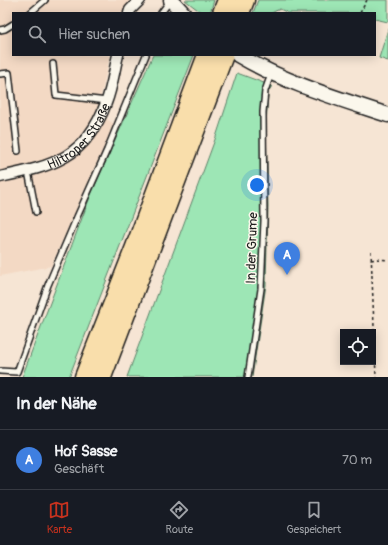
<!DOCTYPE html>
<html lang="de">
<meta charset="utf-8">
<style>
body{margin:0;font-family:Pangolin,sans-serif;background:#20242c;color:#f1f3f6}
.controls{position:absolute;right:12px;bottom:12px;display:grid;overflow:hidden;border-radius:0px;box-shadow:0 2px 10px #0003}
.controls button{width:36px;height:36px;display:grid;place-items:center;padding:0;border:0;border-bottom:1px solid #363941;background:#171b24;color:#f1f3f6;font:20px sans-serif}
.you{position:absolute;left:257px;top:185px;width:14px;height:14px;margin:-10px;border:3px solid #fff;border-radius:50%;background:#1a73e8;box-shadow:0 0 0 6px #1a73e833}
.badge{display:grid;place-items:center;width:26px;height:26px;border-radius:50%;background:#c8321e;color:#fff;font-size:13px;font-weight:700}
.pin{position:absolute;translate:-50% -33px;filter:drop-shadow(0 1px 2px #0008)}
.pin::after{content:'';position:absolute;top:21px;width:14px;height:12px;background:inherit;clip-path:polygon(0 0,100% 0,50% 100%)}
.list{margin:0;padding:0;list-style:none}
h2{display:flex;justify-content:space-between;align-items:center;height:52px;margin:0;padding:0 16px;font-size:17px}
h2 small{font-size:13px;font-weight:400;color:#9ea1a6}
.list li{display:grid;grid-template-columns:26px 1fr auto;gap:12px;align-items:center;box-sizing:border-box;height:60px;padding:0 16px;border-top:1px solid #363941}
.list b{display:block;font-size:15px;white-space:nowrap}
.list p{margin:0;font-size:13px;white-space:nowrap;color:#9ea1a6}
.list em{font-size:13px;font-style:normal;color:#9ea1a6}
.icon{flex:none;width:22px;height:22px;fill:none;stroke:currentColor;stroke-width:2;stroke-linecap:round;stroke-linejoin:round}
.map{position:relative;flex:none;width:388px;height:377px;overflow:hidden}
.search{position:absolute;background:#171b24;box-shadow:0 2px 10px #0003;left:12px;right:12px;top:12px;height:44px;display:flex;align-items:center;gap:10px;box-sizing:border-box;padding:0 14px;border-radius:0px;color:#9ea1a6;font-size:15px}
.sheet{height:112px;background:#171b24}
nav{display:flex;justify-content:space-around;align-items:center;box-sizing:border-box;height:56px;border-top:1px solid #363941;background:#171b24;font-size:11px;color:#9ea1a6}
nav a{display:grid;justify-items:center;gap:2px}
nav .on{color:#c8321e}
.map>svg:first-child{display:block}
.built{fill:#f3d9c4}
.green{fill:#9de6b5;stroke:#5c8168}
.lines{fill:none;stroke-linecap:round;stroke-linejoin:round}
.lane-casing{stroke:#1c1c1c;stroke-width:8}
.street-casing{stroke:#1c1c1c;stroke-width:13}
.secondary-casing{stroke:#1c1c1c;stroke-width:17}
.highway-casing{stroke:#1c1c1c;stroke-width:21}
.path{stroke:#1c1c1c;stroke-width:1.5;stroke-dasharray:3 3;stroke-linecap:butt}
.lane{stroke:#fbf7ec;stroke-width:5}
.street{stroke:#fbf7ec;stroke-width:10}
.secondary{stroke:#fbf7ec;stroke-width:14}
.highway{stroke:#f9deab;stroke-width:18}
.labels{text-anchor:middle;stroke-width:3;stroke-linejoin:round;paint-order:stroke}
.street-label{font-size:13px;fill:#1c1c1c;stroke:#fbf7ec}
</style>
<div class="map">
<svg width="388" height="377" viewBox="0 0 388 377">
<rect width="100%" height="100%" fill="#f6e5d4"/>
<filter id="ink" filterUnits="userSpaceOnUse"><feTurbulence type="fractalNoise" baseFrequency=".025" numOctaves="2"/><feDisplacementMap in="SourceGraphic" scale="8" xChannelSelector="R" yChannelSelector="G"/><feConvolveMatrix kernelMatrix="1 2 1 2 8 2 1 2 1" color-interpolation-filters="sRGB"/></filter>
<g filter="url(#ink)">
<polygon class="built" points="0,0 130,0 125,13 13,13 13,55 110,55 97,113 114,124 51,266 0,276"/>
<g class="green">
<polygon points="185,0 214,0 210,13 202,13"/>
<polygon points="258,0 388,0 388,22 375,19 375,13 288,13 280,9 271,13 253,13"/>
<polygon points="388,29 388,61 379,58"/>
<polygon points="153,55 194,55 69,377 22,377 90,197"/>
<polygon points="237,73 272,86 268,92 266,126 268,206 266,285 252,377 127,377 217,134"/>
</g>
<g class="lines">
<defs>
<g id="lane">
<polyline points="30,13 45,0"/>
<polyline points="161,13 170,1"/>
<polyline points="0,30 5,29 13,24"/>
<polyline points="53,64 56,95 107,101"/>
<polyline points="0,74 9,73 18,151"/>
<polyline points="28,171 36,212"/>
<polyline points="0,371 17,372 48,285 77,217 107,150 146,55"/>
<polyline points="248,377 261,289 264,221 263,112 265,91 271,74"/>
</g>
<g id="street">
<polyline points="129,13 130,10 140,0"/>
<path id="s1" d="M0 177C53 166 86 158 106 103 112 88 114 71 118 55"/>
</g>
<g id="secondary">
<polyline points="171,0 183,13"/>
<path d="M238 55C285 83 337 98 388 115"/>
</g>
<g id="highway">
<polyline points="222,13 227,0"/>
<polyline points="240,13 245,0"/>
<polyline points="84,377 135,247 207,55"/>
<polyline points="102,377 224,55"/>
</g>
</defs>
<use href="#lane" class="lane-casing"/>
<use href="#street" class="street-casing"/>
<use href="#secondary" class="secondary-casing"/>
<use href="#highway" class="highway-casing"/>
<g class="path">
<polyline points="360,13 367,0"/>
<polyline points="371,251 376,377"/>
<polyline points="371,260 378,259 388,260"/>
</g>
<use href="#lane" class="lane"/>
<use href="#street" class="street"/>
<use href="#secondary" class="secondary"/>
<use href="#highway" class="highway"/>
</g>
</g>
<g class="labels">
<g class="street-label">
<text dy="5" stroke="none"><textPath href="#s1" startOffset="93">Hiltroper Straße</textPath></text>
<text transform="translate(251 248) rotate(-88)" y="5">In der Grume</text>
</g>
</g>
</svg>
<div class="controls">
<button><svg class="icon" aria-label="locate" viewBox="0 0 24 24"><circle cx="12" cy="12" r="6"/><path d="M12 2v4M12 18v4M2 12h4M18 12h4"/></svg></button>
</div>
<div class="you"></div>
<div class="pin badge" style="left:287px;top:275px;background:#3f7fe0">A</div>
<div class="search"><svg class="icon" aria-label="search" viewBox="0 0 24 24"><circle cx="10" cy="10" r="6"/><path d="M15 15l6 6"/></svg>Hier suchen</div>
</div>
<section class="sheet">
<h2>In der Nähe<small></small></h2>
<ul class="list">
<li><span class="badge" style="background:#3f7fe0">A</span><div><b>Hof Sasse</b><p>Geschäft</p></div><em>70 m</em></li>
</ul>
</section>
<nav>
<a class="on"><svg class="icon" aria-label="map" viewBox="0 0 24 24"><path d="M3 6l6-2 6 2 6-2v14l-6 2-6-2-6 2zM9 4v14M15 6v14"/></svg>Karte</a>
<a><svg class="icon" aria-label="directions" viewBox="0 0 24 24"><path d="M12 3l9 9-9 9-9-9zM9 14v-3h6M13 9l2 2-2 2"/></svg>Route</a>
<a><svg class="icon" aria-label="saved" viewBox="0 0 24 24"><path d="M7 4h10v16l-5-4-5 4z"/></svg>Gespeichert</a>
</nav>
